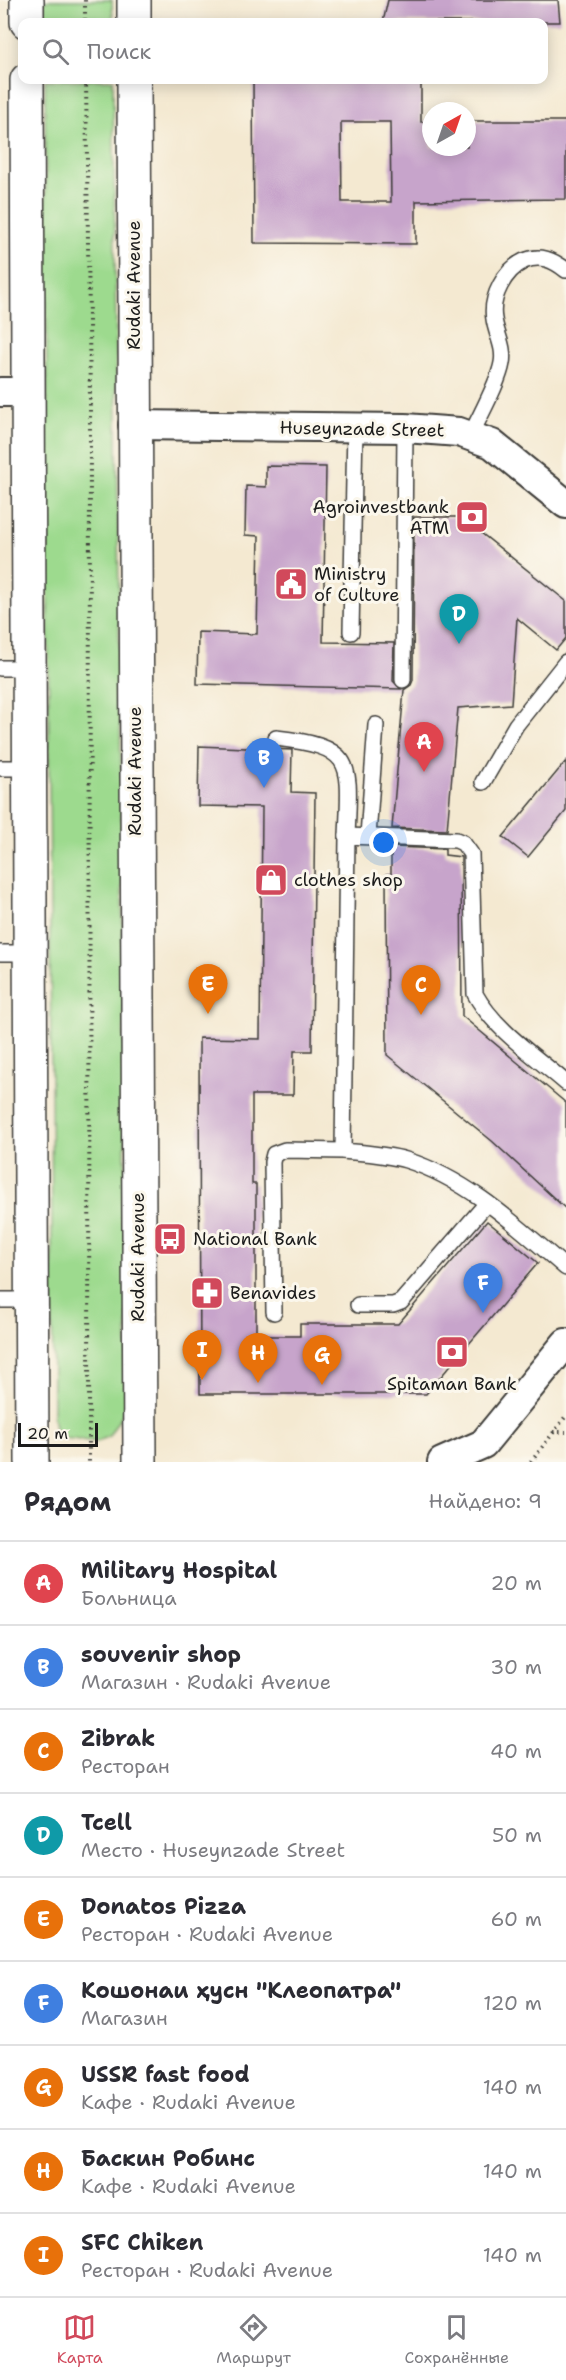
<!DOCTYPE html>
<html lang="ru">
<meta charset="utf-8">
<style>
body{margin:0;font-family:"Shantell Sans",sans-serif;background:#f2f2f3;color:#2b2b33}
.compass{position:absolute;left:422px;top:102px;width:54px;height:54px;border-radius:50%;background:#fff;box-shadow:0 3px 15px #0003;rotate:40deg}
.scale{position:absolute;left:18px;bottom:15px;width:80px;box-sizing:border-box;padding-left:6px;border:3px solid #1c1c1c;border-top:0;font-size:16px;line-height:21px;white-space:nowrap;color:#1c1c1c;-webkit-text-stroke:4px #fbf7ec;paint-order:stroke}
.you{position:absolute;left:384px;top:843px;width:21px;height:21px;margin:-15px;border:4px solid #fff;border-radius:50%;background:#1a73e8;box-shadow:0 0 0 9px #1a73e833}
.badge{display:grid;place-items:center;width:39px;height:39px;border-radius:50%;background:#d1495b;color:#fff;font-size:20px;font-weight:700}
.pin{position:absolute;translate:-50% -50px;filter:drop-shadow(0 2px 3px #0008)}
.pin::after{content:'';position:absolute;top:32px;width:21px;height:18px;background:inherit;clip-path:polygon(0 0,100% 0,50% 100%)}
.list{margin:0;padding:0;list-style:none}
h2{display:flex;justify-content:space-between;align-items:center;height:78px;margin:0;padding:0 24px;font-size:26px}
h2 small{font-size:20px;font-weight:400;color:#7c7c81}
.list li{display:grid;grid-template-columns:39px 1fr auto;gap:18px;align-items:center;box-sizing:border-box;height:84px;padding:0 24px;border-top:2px solid #e1e1e2}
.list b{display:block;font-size:22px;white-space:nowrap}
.list p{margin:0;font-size:20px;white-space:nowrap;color:#7c7c81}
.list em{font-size:20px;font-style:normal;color:#7c7c81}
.icon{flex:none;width:33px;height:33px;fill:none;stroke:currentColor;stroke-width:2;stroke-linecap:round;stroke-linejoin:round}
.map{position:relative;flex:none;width:566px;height:1462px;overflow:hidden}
.search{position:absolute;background:#fff;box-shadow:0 3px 15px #0003;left:18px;right:18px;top:18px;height:66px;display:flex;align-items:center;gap:15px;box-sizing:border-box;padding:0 21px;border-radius:12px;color:#7c7c81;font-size:22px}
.sheet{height:834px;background:#fff}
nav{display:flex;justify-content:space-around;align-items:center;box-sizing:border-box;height:84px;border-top:2px solid #e1e1e2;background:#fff;font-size:16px;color:#7c7c81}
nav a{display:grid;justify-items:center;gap:3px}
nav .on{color:#d1495b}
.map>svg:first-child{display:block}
.green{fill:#9dda8e;stroke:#5c7b55;stroke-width:1.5}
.building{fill:#c7a4cb;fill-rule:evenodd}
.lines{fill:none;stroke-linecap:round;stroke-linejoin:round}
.service-casing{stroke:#3c3b37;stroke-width:18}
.minor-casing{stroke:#3c3b37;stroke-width:32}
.trunk-casing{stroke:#3c3b37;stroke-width:36}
.path{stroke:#3c3b37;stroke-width:4;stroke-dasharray:1.5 4.5;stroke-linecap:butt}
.service{stroke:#fff;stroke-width:15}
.minor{stroke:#fff;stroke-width:28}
.trunk{stroke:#fff;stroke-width:33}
.labels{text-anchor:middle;stroke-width:6;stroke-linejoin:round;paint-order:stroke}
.street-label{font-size:18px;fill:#1c1c1c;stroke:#fbf7ec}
.poi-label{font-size:18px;fill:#1c1c1c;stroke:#fbf7ec;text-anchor:start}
</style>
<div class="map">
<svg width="566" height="1462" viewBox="0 0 566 1462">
<rect width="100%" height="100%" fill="#fbf7ec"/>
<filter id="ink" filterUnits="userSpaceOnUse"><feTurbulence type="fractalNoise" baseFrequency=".0167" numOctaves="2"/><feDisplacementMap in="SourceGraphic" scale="12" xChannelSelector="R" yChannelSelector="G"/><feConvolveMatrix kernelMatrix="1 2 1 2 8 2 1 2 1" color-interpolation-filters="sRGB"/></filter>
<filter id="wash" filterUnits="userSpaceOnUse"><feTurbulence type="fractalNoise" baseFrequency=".008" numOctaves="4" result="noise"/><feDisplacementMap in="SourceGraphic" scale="24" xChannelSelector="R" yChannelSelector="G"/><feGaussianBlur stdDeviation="1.35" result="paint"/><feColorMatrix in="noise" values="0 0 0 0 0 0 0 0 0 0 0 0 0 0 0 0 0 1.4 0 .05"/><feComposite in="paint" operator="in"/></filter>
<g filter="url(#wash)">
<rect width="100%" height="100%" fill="#f4e9d1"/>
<g class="green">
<polygon points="44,0 112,0 113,22 45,22"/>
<polygon points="45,80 113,80 128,1405 109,1436 97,1442 64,1438 55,1429 53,1416"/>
</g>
<g id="blocks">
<g class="building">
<polygon points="388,0 558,0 560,22 383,22"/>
<path d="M253 80H421V122H431V147H467V121H566V199L416 201V244L254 243ZM341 122H390L391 202H342Z"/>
<polygon points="266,466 326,467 323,642 394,643 393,681 401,689 197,684 198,632 257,634 259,536 245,535 246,486 266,487"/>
<polygon points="414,517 461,517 566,601 566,638 556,650 517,618 511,704 458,708 447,830 392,828 404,690 411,685 413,680"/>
<polygon points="199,746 292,750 291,792 315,793 312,1051 294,1051 293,1095 252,1095 252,1184 256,1184 256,1336 300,1336 300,1324 398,1324 487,1221 538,1263 426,1394 200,1394 199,1038 260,1039 262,807 198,806"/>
<polygon points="566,761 566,811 528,857 503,837"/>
<polygon points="391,847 445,849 445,855 461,857 462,1016 566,1103 566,1209 492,1141 387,1055 386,874 391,874"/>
</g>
</g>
</g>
<g filter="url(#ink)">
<use href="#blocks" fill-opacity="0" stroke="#3c3b37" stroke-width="1.5"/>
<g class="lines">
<defs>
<g id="service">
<path d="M471 435C479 417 499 382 502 363 505 347 496 334 494 319 490 297 505 270 524 261 540 254 553 260 566 270"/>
<polyline points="351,632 355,427"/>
<polyline points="0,668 29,668"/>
<polyline points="403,680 405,428"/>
<path d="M276 738C356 747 350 762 347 836"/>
<polyline points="0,768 29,768"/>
<polyline points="483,782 516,725 566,662"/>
<polyline points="368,836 376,725"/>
<polyline points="0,953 29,953"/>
<path d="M566 1083C535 1056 495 1030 475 994L471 854 463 843 456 840 347 836 343 1151C364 1153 386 1154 406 1160 468 1179 518 1227 566 1268"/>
<polyline points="0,1300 30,1300"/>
<polyline points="358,1305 393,1305 401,1302 487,1203"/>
<polyline points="274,1312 272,1162 274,1154 285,1150 343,1151"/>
</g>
<g id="minor">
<polyline points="0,392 28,392"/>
<polyline points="133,425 405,428 459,432 492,444 566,504"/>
<polyline points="442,1462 483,1444 566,1343"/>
</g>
<g id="trunk">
<polyline points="27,0 27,22"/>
<polyline points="134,22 134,0"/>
<polyline points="27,80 32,1462"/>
<polyline points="134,80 140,1462"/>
</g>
</defs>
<use href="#service" class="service-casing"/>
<use href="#minor" class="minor-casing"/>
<use href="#trunk" class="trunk-casing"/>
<g class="path">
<polyline points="85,0 85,22"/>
<polyline points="86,80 90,403 89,1462"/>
<polyline points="553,1432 566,1432"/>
<polyline points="531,1462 566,1416"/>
</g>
<use href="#service" class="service"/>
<use href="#minor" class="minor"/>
<use href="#trunk" class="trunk"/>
</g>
</g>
<defs>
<symbol id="bank-square" viewBox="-11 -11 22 22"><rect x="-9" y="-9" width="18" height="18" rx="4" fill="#d1495b" stroke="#fbf7ec"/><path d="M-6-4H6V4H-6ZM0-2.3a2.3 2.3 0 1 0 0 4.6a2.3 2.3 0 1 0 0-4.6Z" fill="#fff"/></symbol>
<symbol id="civic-square" viewBox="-11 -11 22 22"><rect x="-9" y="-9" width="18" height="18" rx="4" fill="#d1495b" stroke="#fbf7ec"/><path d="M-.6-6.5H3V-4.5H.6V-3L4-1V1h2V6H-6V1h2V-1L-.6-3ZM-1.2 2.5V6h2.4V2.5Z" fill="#fff"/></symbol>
<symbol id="shop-square" viewBox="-11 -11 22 22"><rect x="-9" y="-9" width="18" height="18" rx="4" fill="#d1495b" stroke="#fbf7ec"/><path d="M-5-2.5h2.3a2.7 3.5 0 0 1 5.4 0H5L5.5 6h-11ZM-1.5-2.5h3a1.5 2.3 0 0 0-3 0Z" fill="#fff"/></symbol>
<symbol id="bus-square" viewBox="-11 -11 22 22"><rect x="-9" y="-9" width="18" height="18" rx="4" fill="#d1495b" stroke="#fbf7ec"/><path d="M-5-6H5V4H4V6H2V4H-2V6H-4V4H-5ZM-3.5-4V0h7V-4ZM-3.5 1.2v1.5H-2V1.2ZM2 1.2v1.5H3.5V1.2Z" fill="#fff"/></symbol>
<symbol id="pharmacy-square" viewBox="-11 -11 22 22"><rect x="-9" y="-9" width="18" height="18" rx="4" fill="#d1495b" stroke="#fbf7ec"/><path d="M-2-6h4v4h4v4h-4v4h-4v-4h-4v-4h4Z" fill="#fff"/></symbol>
</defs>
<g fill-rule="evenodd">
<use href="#bank-square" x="453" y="498" width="38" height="38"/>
<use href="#civic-square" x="272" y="565" width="38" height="38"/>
<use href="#shop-square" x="252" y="861" width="38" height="38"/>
<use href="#bus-square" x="151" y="1220" width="38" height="38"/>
<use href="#pharmacy-square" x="188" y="1274" width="38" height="38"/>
<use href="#bank-square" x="433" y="1333" width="38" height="38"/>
</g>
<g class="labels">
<g class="street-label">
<text transform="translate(134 285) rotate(-90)" y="6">Rudaki Avenue</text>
<text transform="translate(362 429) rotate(1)" y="6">Huseynzade Street</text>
<text transform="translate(135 771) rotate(-90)" y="6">Rudaki Avenue</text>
<text transform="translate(138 1257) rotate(-90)" y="6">Rudaki Avenue</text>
</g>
<g class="poi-label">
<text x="449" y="513" text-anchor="end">Agroinvestbank<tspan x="449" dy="21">ATM</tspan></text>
<text x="314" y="580">Ministry<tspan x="314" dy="21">of Culture</tspan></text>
<text x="294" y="886">clothes shop</text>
<text x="193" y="1245">National Bank</text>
<text x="230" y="1299">Benavides</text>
<text x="452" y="1390" text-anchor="middle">Spitaman Bank</text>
</g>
</g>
</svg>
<svg class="compass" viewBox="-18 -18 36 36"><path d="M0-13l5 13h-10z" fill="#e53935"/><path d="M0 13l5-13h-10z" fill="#7c7c81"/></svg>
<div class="scale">20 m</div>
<div class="you"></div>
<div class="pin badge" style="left:424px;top:772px;background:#e0444e">A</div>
<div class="pin badge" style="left:264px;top:788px;background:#3f7fe0">B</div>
<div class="pin badge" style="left:421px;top:1015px;background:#e8710a">C</div>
<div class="pin badge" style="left:459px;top:644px;background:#0f9aa8">D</div>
<div class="pin badge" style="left:208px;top:1014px;background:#e8710a">E</div>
<div class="pin badge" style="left:483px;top:1313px;background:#3f7fe0">F</div>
<div class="pin badge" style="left:322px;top:1385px;background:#e8710a">G</div>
<div class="pin badge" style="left:258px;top:1383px;background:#e8710a">H</div>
<div class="pin badge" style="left:202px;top:1380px;background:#e8710a">I</div>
<div class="search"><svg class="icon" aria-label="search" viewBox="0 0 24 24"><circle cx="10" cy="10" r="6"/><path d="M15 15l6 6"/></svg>Поиск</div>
</div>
<section class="sheet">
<h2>Рядом<small>Найдено: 9</small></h2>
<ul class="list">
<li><span class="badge" style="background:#e0444e">A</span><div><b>Military Hospital</b><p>Больница</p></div><em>20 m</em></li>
<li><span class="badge" style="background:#3f7fe0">B</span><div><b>souvenir shop</b><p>Магазин · Rudaki Avenue</p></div><em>30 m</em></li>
<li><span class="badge" style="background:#e8710a">C</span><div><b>Zibrak</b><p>Ресторан</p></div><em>40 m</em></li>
<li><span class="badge" style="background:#0f9aa8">D</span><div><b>Tcell</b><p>Место · Huseynzade Street</p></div><em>50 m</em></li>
<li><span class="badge" style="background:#e8710a">E</span><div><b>Donatos Pizza</b><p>Ресторан · Rudaki Avenue</p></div><em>60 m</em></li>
<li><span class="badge" style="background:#3f7fe0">F</span><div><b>Кошонаи ҳусн &quot;Клеопатра&quot;</b><p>Магазин</p></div><em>120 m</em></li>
<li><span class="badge" style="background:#e8710a">G</span><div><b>USSR fast food</b><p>Кафе · Rudaki Avenue</p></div><em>140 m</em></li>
<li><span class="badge" style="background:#e8710a">H</span><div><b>Баскин Робинс</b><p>Кафе · Rudaki Avenue</p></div><em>140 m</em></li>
<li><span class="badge" style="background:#e8710a">I</span><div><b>SFC Chiken</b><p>Ресторан · Rudaki Avenue</p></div><em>140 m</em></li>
</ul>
</section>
<nav>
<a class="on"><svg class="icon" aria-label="map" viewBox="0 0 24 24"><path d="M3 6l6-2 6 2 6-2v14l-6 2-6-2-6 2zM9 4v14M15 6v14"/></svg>Карта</a>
<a><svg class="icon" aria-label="directions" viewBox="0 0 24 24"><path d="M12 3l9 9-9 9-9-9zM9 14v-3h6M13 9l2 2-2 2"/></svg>Маршрут</a>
<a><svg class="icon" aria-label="saved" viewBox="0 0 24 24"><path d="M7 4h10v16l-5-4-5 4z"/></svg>Сохранённые</a>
</nav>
